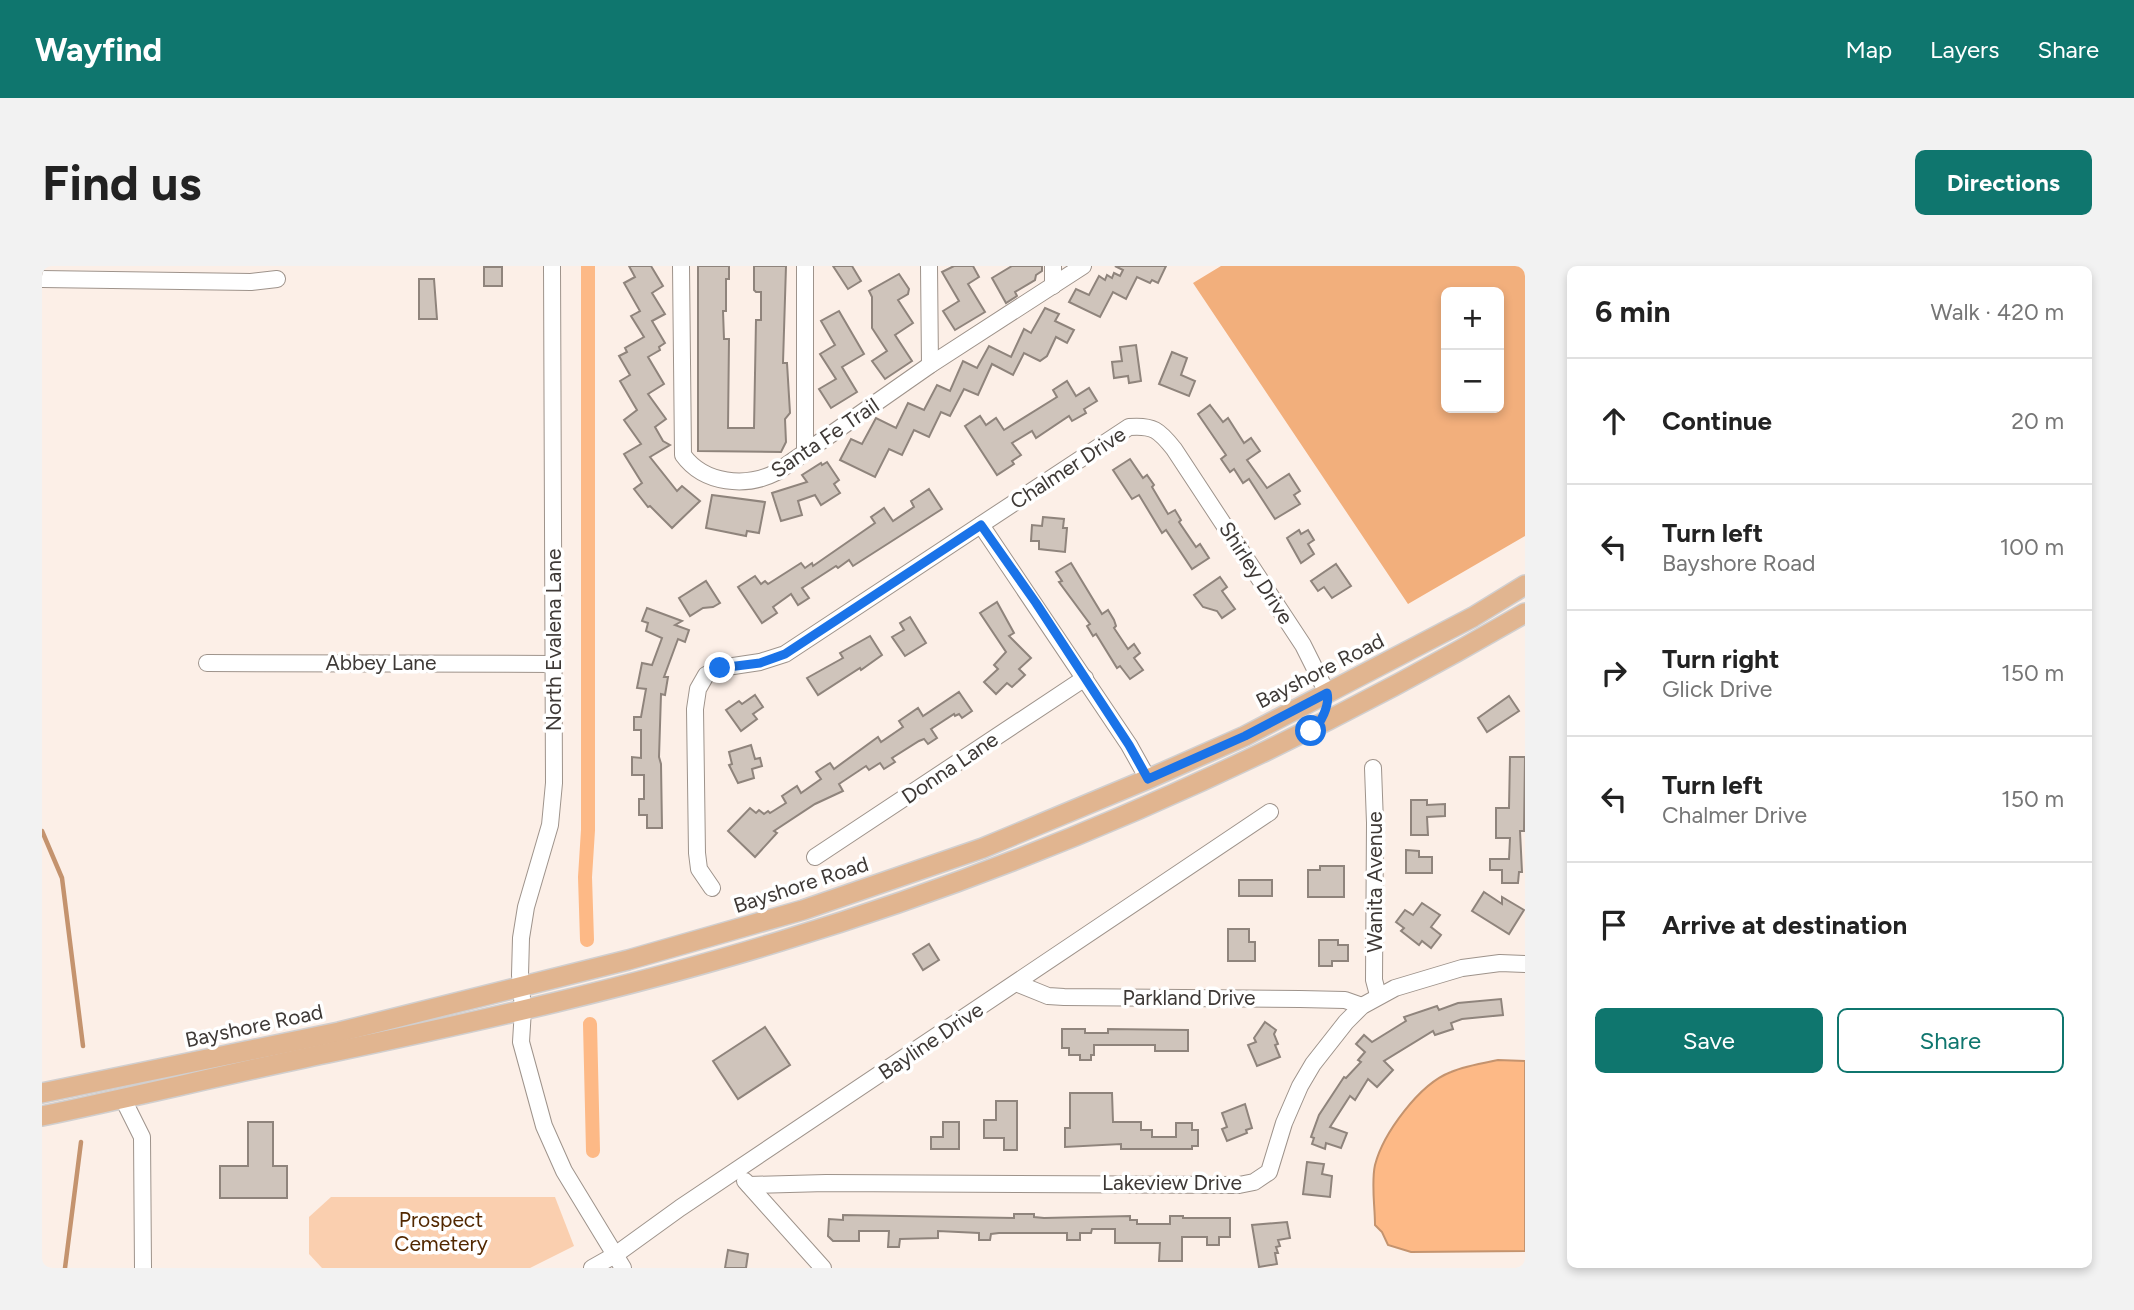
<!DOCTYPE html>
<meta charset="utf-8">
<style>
body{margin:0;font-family:Figtree,sans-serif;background:#f2f2f2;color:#222}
.controls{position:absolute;right:21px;top:21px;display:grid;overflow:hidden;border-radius:10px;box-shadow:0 4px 10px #0003}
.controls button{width:63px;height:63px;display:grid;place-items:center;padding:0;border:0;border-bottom:2px solid #e0e0e0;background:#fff;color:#222;font:35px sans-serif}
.stop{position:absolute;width:21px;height:21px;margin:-16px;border:5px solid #1a73e8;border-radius:50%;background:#fff}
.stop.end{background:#1a73e8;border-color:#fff;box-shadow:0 2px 7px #0008}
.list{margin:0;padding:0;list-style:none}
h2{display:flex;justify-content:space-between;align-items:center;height:91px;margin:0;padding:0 28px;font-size:30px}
h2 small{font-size:23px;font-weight:400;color:#767676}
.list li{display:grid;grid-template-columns:46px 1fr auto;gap:21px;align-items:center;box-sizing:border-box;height:126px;padding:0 28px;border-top:2px solid #e0e0e0}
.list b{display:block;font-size:26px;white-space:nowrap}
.list p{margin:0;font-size:23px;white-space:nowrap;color:#767676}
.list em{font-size:23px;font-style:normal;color:#767676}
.actions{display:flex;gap:14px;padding:21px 28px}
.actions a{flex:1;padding:16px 0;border:2px solid #0f766e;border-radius:10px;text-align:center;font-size:24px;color:#0f766e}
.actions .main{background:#0f766e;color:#fff}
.icon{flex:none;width:38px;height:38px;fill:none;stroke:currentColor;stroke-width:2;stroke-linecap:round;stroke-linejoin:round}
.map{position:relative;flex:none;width:1483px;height:1002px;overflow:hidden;border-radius:10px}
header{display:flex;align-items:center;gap:42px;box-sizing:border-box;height:98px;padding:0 35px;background:#0f766e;color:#fff}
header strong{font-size:33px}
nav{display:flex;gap:38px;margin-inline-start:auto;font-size:24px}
.intro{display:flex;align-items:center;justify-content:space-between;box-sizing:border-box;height:168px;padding:0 42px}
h1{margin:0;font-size:49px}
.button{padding:18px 32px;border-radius:10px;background:#0f766e;color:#fff;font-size:24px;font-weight:700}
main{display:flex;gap:42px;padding:0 42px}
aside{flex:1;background:#fff;border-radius:10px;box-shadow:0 4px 10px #0003}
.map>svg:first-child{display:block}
.green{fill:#facfaf}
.forest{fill:#f2af7c;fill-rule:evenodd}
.water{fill:#fdb986;stroke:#c4936e;stroke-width:2}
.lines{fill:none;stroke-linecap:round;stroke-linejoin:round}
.stream{stroke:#c4936e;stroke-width:4.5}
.canal{stroke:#fdb986;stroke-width:14}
.building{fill:#cfc4bb;stroke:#8f847c;stroke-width:2}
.minor-casing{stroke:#9e938b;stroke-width:18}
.major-casing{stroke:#d1cfcf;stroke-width:22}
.minor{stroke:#fff;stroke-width:16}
.major{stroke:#e1b590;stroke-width:19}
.route{stroke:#1a73e8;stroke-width:9}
.labels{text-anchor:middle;stroke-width:7;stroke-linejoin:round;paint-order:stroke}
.street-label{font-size:21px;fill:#3e3936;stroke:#fff}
.park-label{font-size:21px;fill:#522800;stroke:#fff}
</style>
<header>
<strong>Wayfind</strong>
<nav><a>Map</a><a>Layers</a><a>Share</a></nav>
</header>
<div class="intro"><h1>Find us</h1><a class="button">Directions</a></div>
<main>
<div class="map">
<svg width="1483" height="1002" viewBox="0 0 1483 1002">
<rect width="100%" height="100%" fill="#fcefe7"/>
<polygon class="green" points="289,931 513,931 532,980 488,1002 280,1002 267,988 267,951"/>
<path class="forest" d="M1179 0H1483V270L1366 338 1151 17ZM1404 26H1457V142H1404Z"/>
<path class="water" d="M1456 794 1483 795V985L1369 986 1346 979 1340 966 1333 959C1333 940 1329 917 1333 899 1341 868 1377 818 1409 806 1423 800 1441 797 1456 794Z"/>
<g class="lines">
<g class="stream">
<polyline points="0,565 20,612 41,780"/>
<polyline points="23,1002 39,876"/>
</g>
<g class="canal">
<polyline points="545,674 543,611 546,564 546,0"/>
<polyline points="548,758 551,885"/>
</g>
</g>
<g class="building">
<polygon points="587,0 609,0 621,20 610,27 623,48 610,55 623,77 617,81 618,84 606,91 622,118 606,128 624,153 613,161 621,175 628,179 608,191 635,225 640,220 658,235 630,262 608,240 606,241 592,223 600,217 582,188 599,178 582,154 595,144 578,115 588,109 577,90 585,86 583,82 602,71 589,50 598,45 582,17 593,11"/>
<polygon points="656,0 687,0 687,13 684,13 684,45 681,45 682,73 687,73 686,162 712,162 714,54 719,54 719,26 714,26 712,24 712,0 744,0 741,97 745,97 748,147 743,153 744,176 739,186 656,185"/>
<polygon points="791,0 810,0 819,15 806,23"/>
<polygon points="912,0 931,0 937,11 926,18 943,46 913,64 901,45 917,35 900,6"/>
<polygon points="970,0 1000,0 1000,5 994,9 993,14 973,26 975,30 964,37 950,12"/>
<polygon points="1073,0 1124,0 1116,17 1110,14 1108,17 1095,11 1084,33 1071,26 1058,51 1027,36 1034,23 1047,29 1057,10 1063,14 1065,9 1070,12 1072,7 1078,10 1081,4"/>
<rect x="442" y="1" width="18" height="19"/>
<polygon points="857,8 867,23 866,28 856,34 871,57 853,69 870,95 843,113 830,95 845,85 830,62 830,31 827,25"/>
<polygon points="377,13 392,13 395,53 377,53"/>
<polygon points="1003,42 1017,48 1013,55 1032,64 1025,77 1014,71 1005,90 998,95 982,87 971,109 950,98 936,129 922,123 908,150 899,146 887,171 872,164 860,189 847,183 833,211 798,194 809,173 820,178 834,152 854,162 866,137 882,144 895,119 908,125 921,95 935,102 947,80 969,91 982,63 989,67"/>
<polygon points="797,45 822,88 800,101 815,126 789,142 777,123 794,113 778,88 793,79 779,55"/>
<polygon points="1094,79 1099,115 1087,117 1086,110 1072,112 1070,96 1080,95 1078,81"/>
<polygon points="1130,86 1145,92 1139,109 1153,115 1147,130 1117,118"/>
<polygon points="1025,115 1034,130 1047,122 1055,135 1042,143 1044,147 1030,155 1027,150 994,172 990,165 970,177 979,189 970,195 972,198 955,209 923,160 938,150 944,159 954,152 962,164 1015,131 1011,124"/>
<polygon points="1168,139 1181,156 1186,152 1202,177 1209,172 1218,185 1205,194 1225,222 1247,208 1258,225 1252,229 1258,238 1233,253 1207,213 1201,217 1192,203 1188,206 1179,193 1184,189 1156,148"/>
<polygon points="1088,193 1101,212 1105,209 1112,219 1110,221 1126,248 1133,244 1139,254 1137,256 1154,281 1158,278 1167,292 1150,303 1124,264 1120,267 1097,229 1090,233 1071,204"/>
<polygon points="785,196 797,214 792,218 798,227 779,239 773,229 756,235 760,249 739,255 730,227 765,216 760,209 779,197 780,199"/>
<polygon points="887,223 900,243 811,300 807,294 796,302 794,300 760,322 767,332 756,339 749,328 731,341 735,347 720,357 696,321 713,310 719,318 723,315 726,318 759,297 763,302 770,297 771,300 833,257 829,251 842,242 851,255 872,241 869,235"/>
<polygon points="670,229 723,236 717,267 705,265 704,270 664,262"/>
<polygon points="1001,251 1022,253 1021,262 1025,262 1023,286 997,283 997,275 989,275 990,259 1000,260"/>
<polygon points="1257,264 1259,268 1266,264 1272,274 1266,278 1272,288 1259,297 1245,272"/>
<polygon points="1029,297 1060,348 1066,344 1072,354 1074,360 1072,362 1086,383 1092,378 1098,387 1092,392 1101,404 1088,413 1078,400 1075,402 1054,368 1051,370 1045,360 1048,358 1017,316 1020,315 1014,306"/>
<polygon points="1294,298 1309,320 1290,332 1282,321 1276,325 1269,315"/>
<polygon points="1178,311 1185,321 1180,325 1193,343 1180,352 1175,345 1161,341 1152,329"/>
<polygon points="664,315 678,337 671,341 661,342 648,350 637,332"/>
<polygon points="955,336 972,367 967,370 989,392 977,403 983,409 970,421 965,417 954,428 942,416 956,403 952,399 964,386 938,347"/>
<polygon points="605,342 640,355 633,359 647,364 643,376 636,373 622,411 626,411 623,429 619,428 617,491 619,498 620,562 605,562 605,549 597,549 597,533 602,533 602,509 590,509 590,491 599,492 599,464 592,464 592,451 599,451 604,423 595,422 600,397 610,399 620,372 604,365 606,357 600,355"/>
<polygon points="868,351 884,377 863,390 850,371 862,364 858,357"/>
<polygon points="828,370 840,389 819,404 818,402 776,429 765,412 801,392 798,387"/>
<polygon points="917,426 930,445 920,452 917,448 913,450 912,448 889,463 895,472 886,478 882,473 877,475 850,492 853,496 842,503 838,497 827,504 824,500 797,518 801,525 773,538 732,565 735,567 713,591 686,565 708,542 714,547 717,544 722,548 726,545 728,547 744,537 740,530 755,520 759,527 779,513 774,506 788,497 792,503 836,471 839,476 861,461 857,455 876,442 881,450"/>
<polygon points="713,429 721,441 711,448 715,453 699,465 684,444 697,435 700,438"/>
<polygon points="1467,430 1477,445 1445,466 1436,452"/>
<polygon points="709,479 713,493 718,492 720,500 710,503 712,512 696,517 687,499 690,498 687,486"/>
<polygon points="1468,491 1483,491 1482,565 1478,565 1480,606 1477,606 1476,617 1460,617 1460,604 1448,604 1448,593 1467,593 1468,572 1454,572 1454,542 1467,542"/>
<polygon points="1369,534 1385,534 1385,539 1403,538 1403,550 1385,551 1386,569 1369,569"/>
<polygon points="1364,584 1377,585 1377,591 1390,591 1390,607 1364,607"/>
<polygon points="1278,600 1302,600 1302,631 1266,631 1266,604 1278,604"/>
<rect x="1197" y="614" width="33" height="16"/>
<polygon points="1442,626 1460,638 1460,631 1482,644 1467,668 1430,645"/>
<polygon points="1380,637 1398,649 1389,661 1399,669 1389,682 1380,675 1377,679 1359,665 1362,662 1354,656 1363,644 1371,649"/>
<polygon points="1186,663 1207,663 1207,676 1213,676 1213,695 1186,695"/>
<polygon points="1277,674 1296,674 1296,679 1306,679 1306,695 1290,695 1290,700 1277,700"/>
<polygon points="887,678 897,694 881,704 871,688"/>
<polygon points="1459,733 1461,749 1420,753 1409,757 1411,763 1393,769 1391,765 1342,795 1351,804 1335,821 1326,813 1313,834 1308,830 1288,861 1305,867 1299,882 1284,877 1283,883 1270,878 1272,872 1269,871 1277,849 1302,811 1304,812 1319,796 1316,794 1323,786 1314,778 1322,769 1330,776 1364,755 1362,751 1395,740 1397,744 1416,737"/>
<polygon points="1223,756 1234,764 1232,768 1236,778 1233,779 1238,791 1215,800 1206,779 1214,776 1212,772"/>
<polygon points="723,761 748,799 696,833 671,795"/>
<polygon points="1020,763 1043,763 1043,767 1066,767 1066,763 1146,764 1146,785 1113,785 1113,779 1052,779 1052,789 1049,789 1049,794 1038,794 1038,789 1027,789 1027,782 1020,782"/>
<polygon points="1028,827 1070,827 1071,856 1099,856 1099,864 1110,864 1110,871 1134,871 1134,857 1150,857 1150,864 1156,864 1156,880 1150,880 1150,883 1079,883 1079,878 1023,881 1023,862 1028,862"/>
<polygon points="954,835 975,835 975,884 962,884 962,872 942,872 942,854 954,854"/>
<polygon points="1203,838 1210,862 1204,864 1205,867 1185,875 1180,863 1185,861 1180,847"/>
<polygon points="206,856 231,856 231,900 245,900 245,932 178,932 178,900 206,900"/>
<polygon points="901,856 917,856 917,883 889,883 889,871 901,871"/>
<polygon points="1265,896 1282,898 1280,908 1290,910 1288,931 1261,928"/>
<polygon points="972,948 992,948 992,951 1002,952 1088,950 1088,954 1095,954 1095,958 1128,958 1128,950 1141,950 1141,952 1188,952 1188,971 1177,971 1177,979 1165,979 1165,971 1140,971 1140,995 1117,995 1118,977 1073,977 1073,963 1050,963 1049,967 1038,967 1038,974 1025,974 1025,967 957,967 949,968 948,974 937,974 937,967 896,965 896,972 858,973 857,981 846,981 847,965 817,965 817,975 791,975 786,970 787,953 801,954 801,949 972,952"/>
<polygon points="1245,956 1248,972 1236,974 1238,980 1234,981 1236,987 1233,987 1235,998 1217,1001 1210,959"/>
<polygon points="686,984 706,988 704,1002 683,1002"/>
</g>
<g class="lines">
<defs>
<g id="minor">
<polyline points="510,0 512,517 508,559 484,641 479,672 478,709 481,743 479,776 502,860 522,905 581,1002"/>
<path d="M639 0 641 189C662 218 704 222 735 206L888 99 1041 0"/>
<polyline points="763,0 763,185"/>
<polyline points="887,0 888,99"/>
<polyline points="1011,0 1011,20"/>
<polyline points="0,13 209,16 235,13"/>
<polyline points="939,259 1087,479 1106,513"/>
<polyline points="165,397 512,398"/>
<polyline points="1331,502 1333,557 1332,714 1336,729"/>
<polyline points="773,591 1043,412"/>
<path d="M670 622 657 603 655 587 653 443 656 423 664 409 678 402 718 396 743 388 1087 161C1111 159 1117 164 1132 183L1261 379 1285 427"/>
<polyline points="974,717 1006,730 1022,731 1258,733 1303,734 1320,740"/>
<polyline points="81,833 100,871 101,1002"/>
<polyline points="703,915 781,1002"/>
<polyline points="707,919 784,917 1197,919 1212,916 1227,906 1242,857 1258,820 1271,798 1304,756 1320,740 1353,722 1420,702 1458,697 1483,698"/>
<polyline points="550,1002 573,989 638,942 1228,546"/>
</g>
<g id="major">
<polyline points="0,827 297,766 586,694 761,644 941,582 1106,513 1203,470 1431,351 1483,319"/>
<path d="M0 850C95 830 190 807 286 787 438 755 590 721 739 675 999 596 1248 484 1483 347"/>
</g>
</defs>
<use href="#minor" class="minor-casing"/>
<use href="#major" class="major-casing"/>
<use href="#minor" class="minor"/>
<use href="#major" class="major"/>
</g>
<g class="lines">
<path class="route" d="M678 402 718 397 743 388 939 259 994 337 1087 479 1106 513 1203 470 1285 427C1288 438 1279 459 1269 465"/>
</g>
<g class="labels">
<g class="street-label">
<text transform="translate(783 172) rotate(-34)" y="7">Santa Fe Trail</text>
<text transform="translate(1026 202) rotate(-33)" y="7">Chalmer Drive</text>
<text transform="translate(1214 307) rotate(57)" y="7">Shirley Drive</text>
<text transform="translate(512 374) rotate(-90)" y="7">North Evalena Lane</text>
<text x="339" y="404">Abbey Lane</text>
<text transform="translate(1278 405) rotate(-27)" y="7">Bayshore Road</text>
<text transform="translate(908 502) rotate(-34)" y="7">Donna Lane</text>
<text transform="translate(1333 616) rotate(-90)" y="7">Wanita Avenue</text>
<text transform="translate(759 619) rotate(-18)" y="7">Bayshore Road</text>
<text x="1147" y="739">Parkland Drive</text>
<text transform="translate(212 760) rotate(-12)" y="7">Bayshore Road</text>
<text transform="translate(889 775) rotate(-34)" y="7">Bayline Drive</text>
<text x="1130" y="924">Lakeview Drive</text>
</g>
<g class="park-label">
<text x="399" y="961">Prospect<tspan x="399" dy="24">Cemetery</tspan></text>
</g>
</g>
</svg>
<div class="controls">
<button>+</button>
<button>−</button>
</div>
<div class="stop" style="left:1269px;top:465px"></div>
<div class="stop end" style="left:678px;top:402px"></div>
</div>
<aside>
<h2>6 min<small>Walk · 420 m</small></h2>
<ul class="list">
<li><svg class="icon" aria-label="ahead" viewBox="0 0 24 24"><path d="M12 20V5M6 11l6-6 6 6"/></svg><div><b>Continue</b></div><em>20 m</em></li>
<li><svg class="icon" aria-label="left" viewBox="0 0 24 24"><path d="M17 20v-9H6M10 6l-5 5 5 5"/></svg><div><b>Turn left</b><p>Bayshore Road</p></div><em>100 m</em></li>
<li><svg class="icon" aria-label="right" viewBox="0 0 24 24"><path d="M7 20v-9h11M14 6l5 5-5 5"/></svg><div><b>Turn right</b><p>Glick Drive</p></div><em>150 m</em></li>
<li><svg class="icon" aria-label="left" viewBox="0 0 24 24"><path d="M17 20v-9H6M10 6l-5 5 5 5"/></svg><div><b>Turn left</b><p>Chalmer Drive</p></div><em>150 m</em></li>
<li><svg class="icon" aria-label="arrive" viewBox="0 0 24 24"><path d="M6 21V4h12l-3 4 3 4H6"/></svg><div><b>Arrive at destination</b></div></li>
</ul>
<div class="actions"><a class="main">Save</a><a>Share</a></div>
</aside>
</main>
